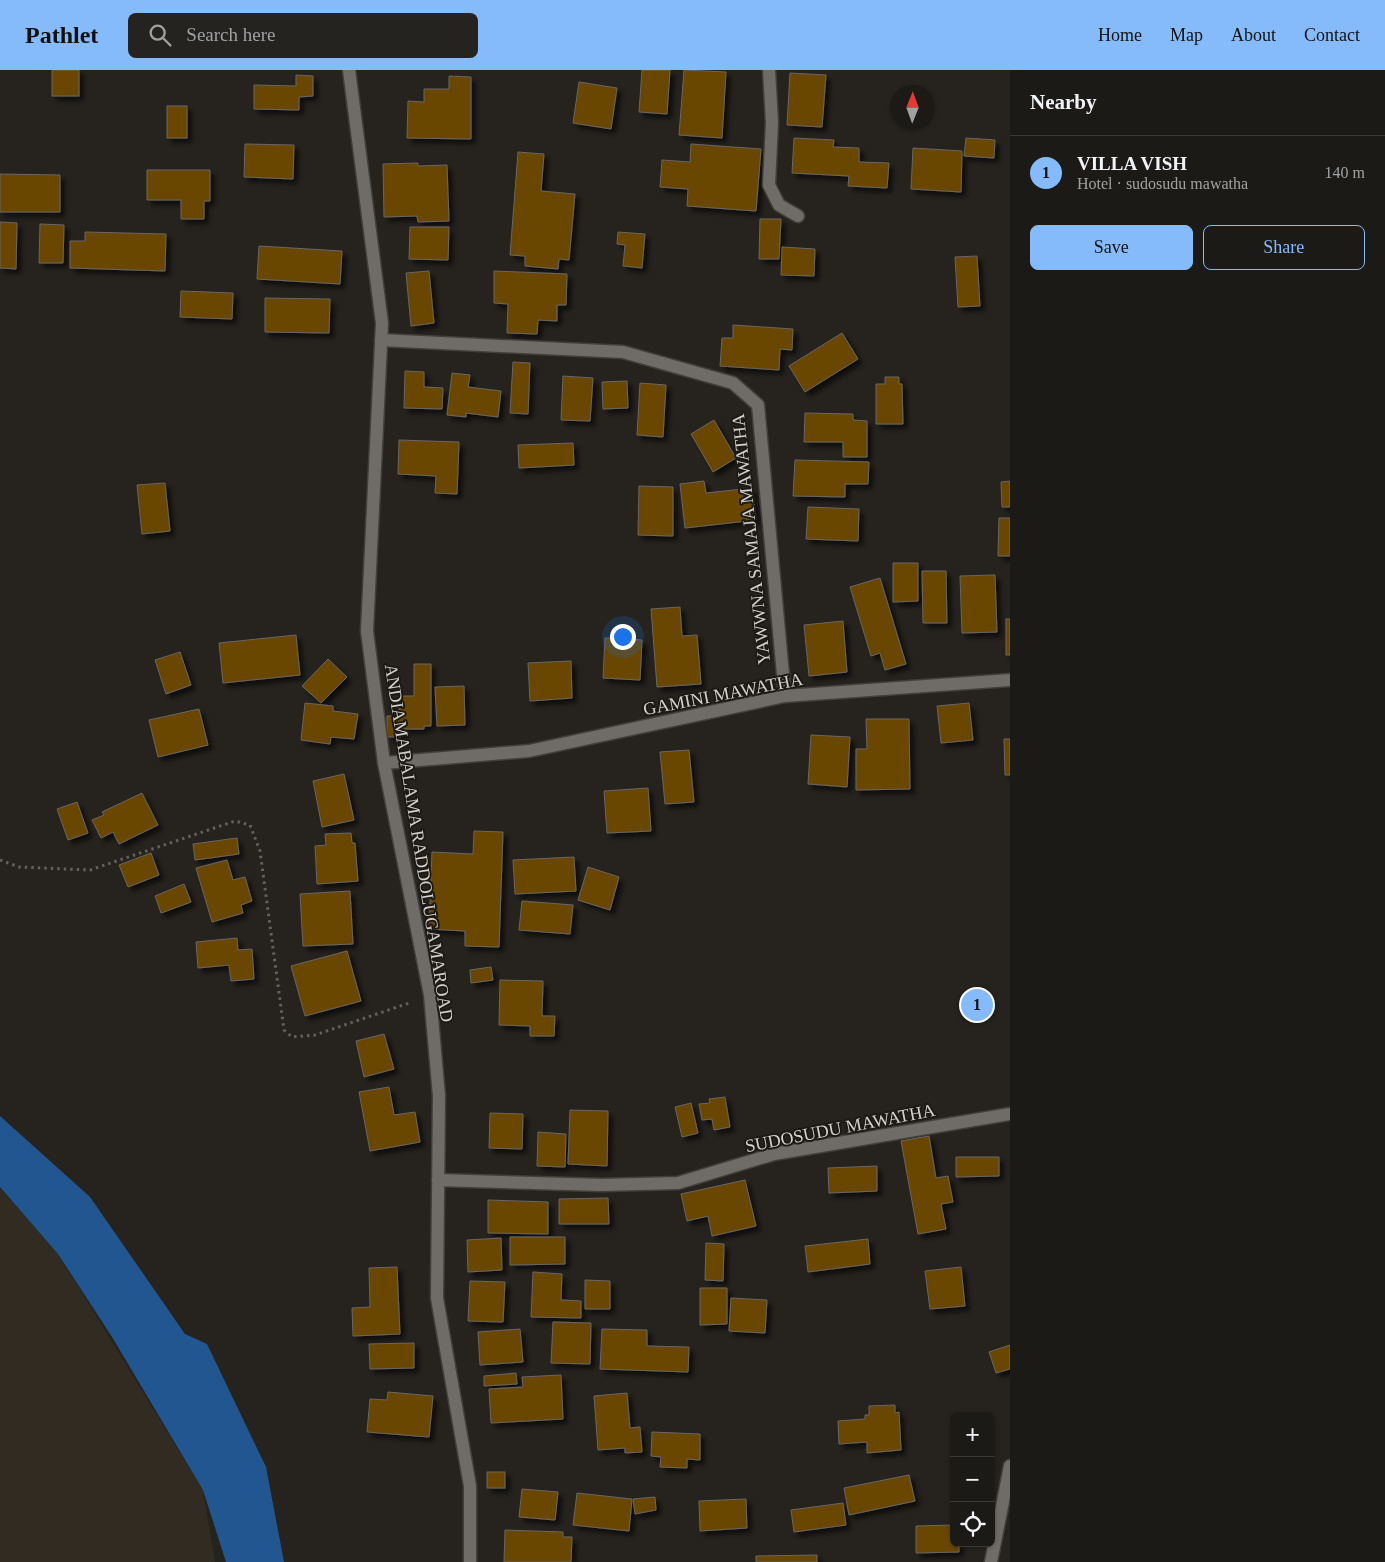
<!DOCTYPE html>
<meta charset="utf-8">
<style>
body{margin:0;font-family:Georgia,serif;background:#252320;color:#f1f3f6}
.controls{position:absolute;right:15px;bottom:15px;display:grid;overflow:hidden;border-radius:8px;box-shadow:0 1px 4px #0004}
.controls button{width:45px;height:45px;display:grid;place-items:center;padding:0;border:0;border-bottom:1px solid #3a3836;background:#1c1a17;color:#f1f3f6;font:25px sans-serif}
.compass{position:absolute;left:890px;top:15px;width:45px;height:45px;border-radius:50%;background:#1c1a17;box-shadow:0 1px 4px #0004;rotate:1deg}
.you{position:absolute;left:622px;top:566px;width:18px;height:18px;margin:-12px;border:4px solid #fff;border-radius:50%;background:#1a73e8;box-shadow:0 0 0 8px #1a73e833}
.badge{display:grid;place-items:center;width:32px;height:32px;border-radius:50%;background:#85bbfb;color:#111;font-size:16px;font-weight:700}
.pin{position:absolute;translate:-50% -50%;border:2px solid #fff;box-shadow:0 1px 5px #0006}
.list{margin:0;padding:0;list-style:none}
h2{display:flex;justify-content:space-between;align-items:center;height:65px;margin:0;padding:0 20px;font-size:21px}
h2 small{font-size:16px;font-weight:400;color:#a0a1a1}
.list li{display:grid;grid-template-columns:32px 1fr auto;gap:15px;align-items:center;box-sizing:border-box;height:75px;padding:0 20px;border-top:1px solid #3a3836}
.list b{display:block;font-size:19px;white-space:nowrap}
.list p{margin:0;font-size:16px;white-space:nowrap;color:#a0a1a1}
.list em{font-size:16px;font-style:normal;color:#a0a1a1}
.actions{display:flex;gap:10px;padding:15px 20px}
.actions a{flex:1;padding:11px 0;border:1px solid #85bbfb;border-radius:8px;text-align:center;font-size:18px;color:#85bbfb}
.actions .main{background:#85bbfb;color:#111}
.icon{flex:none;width:28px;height:28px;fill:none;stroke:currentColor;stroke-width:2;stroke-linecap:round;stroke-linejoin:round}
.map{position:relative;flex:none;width:1010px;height:1492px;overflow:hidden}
header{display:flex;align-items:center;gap:30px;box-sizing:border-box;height:70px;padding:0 25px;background:#85bbfb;color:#111}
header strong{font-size:24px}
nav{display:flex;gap:28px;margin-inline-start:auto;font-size:18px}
.search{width:350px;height:45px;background:#252320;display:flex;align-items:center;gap:12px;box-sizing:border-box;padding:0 18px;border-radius:8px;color:#a0a1a1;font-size:19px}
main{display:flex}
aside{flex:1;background:#1c1a17}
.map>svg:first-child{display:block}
.built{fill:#322b21}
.water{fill:#215691}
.building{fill:#694600;stroke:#6a6661;filter:url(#shadow)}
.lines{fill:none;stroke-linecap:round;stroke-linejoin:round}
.minor-casing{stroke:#423f3b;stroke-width:15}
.path{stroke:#63605d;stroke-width:3;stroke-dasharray:2.5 4;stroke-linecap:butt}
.minor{stroke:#6f6b66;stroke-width:12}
.labels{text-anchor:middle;stroke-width:4;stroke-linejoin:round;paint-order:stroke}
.street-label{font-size:18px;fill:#d3d1ce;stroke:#1d1a15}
</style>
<header>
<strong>Pathlet</strong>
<div class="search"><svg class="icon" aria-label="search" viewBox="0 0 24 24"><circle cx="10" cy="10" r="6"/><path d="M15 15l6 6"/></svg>Search here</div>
<nav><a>Home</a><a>Map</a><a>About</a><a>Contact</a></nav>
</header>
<main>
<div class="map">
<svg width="1010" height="1492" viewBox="0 0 1010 1492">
<defs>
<filter id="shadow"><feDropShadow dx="4.5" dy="4.5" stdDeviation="2.5" flood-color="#0009"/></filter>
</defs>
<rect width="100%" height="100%" fill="#26231f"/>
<polygon class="built" points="0,1118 58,1184 203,1420 215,1492 0,1492"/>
<polygon class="water" points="0,1046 90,1127 185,1264 207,1274 266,1397 284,1492 226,1492 203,1420 112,1267 58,1184 0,1117"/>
<g class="building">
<rect x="52" y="0" width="27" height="26"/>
<polygon points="642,0 670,0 667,44 639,42"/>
<polygon points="684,0 726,2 722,68 679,65"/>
<polygon points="790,3 826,5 822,57 787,55"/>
<polygon points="296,5 313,6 313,26 299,27 299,40 254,39 254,15 296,16"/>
<polygon points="449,6 471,7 471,69 407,68 408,31 424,32 424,19 449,19"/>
<polygon points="579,12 617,18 611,59 573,53"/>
<rect x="167" y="36" width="20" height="32"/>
<polygon points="794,68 834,70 833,77 859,78 859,92 889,93 887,118 848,116 849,106 792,103"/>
<polygon points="966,68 995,70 994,88 964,86"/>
<polygon points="245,74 294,75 293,109 244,107"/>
<polygon points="691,74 761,79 756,141 687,136 688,119 660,117 662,90 690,92"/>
<polygon points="913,78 962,81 961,122 911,119"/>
<polygon points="518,82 544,84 541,121 575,124 569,190 559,189 558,199 525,196 525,186 510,185"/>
<polygon points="418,93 418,96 447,95 449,151 418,152 417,146 384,147 383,94"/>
<polygon points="147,100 210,100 210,131 204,131 204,149 181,149 181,130 147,130"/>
<polygon points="0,104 60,105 60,142 0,142"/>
<polygon points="760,149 781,149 779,189 759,189"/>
<polygon points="0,152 17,153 16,199 0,198"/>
<polygon points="40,154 64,155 63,193 39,193"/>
<polygon points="410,157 449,157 448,190 409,189"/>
<polygon points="85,162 166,164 165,201 70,198 70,171 85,171"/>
<polygon points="618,162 645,164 642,198 623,196 625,175 617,174"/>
<polygon points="259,176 342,181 340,214 257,209"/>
<polygon points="782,177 815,179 814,206 781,205"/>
<polygon points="977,186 980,236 958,237 955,187"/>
<polygon points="429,201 434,253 411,256 406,203"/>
<polygon points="494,201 567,204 566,235 557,235 557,251 538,250 537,264 507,263 508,234 494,233"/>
<polygon points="181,221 233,223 232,249 180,247"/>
<polygon points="265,228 330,229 329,263 265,262"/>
<polygon points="733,255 793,259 792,280 780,279 779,300 720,296 722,268 733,268"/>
<polygon points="842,263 858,289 805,322 789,296"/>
<polygon points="513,292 530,293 528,344 510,343"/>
<polygon points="405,301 424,302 424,317 443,318 442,339 404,338"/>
<polygon points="452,303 470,305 468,317 501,321 498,347 466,343 466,347 447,345"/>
<polygon points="563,306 593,308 590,351 561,350"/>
<polygon points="885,307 899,307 899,314 902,314 903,354 876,354 876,314 885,314"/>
<polygon points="627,311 628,338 603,339 602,312"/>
<polygon points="640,313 666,315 663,367 637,365"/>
<polygon points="805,343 853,344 853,350 867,351 867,387 843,387 843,372 804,372"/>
<polygon points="714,350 736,388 713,402 691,364"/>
<polygon points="399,370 459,372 457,424 435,423 436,406 398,404"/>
<polygon points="573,373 574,395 519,398 518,375"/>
<polygon points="795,390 869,392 868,414 845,414 845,427 793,426"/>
<polygon points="704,411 706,423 752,418 756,450 685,458 680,414"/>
<polygon points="1010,411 1010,437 1002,437 1001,412"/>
<polygon points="165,413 170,461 142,464 137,415"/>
<polygon points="639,416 673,417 673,466 638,465"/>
<polygon points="808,437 859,439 858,471 806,469"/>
<polygon points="999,448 1010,448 1010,486 998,486"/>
<polygon points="893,493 918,493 918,531 893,532"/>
<polygon points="922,501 946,501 947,553 923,553"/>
<polygon points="995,505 997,562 962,563 960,506"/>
<polygon points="880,508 906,594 885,600 880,583 871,586 850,517"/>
<polygon points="680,537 682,566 697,565 701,614 657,617 651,539"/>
<rect x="1006" y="549" width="4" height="36"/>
<polygon points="843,551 847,602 809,606 804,555"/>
<polygon points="296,565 300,605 223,613 219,573"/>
<polygon points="605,568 642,570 640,610 603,608"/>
<polygon points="180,582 191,615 166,624 155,590"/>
<polygon points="328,589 347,607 321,633 302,616"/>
<polygon points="571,591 572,628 530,631 528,593"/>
<polygon points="414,594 431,594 431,656 424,656 424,659 401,659 401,667 387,667 387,646 399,646 399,626 414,626"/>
<polygon points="464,616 465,655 437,656 435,617"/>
<polygon points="305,633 333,636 333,641 358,644 354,669 331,667 330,674 301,670"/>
<polygon points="969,633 973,670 941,673 937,636"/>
<polygon points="199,639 208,675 158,687 149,650"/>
<polygon points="866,649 909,649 910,719 856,720 856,679 867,679"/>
<polygon points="811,665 850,667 847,717 808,714"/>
<polygon points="1004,669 1010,669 1010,705 1005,705"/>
<polygon points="689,680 694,732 665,734 660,682"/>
<polygon points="344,704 354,750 322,757 313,711"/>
<polygon points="648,718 651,761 607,763 604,721"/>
<polygon points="142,723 158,755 119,774 113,762 101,768 92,750 104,745 102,742"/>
<polygon points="77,732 88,763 68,770 57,739"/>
<polygon points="474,761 503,762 499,877 465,876 465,861 429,859 432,782 473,784"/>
<polygon points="351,763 352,773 355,773 358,811 317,814 315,776 326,775 325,764"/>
<polygon points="237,768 239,784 195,790 193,774"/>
<polygon points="151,783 159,805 128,817 119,795"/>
<polygon points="574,787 576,821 515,824 513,790"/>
<polygon points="227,790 233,810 245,807 252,831 241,835 243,843 212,852 196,798"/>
<polygon points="588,797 619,807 610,840 578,830"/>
<polygon points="184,814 191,832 161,843 155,826"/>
<polygon points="350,821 353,874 303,876 300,824"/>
<polygon points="522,831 573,835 570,864 519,860"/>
<polygon points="237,868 238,880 252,879 254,909 231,911 229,895 198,898 196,872"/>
<polygon points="347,881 361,931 305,946 291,896"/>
<polygon points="491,897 493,910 471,913 470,900"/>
<polygon points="500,910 543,911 542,946 555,946 554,966 530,966 530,956 499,955"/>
<polygon points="384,964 394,999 364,1007 356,971"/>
<polygon points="389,1017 394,1045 415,1042 420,1072 370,1081 359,1022"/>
<polygon points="725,1027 730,1057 714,1060 712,1049 702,1050 699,1034 710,1033 709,1029"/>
<polygon points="691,1033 698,1063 682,1067 675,1037"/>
<polygon points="570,1040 608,1041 607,1096 568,1094"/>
<polygon points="490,1043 523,1044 522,1079 489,1078"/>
<polygon points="538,1062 566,1064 565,1097 537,1096"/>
<polygon points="929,1066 936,1108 948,1106 953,1132 941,1134 946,1159 918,1164 901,1071"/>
<polygon points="956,1087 999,1087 999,1106 956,1107"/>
<polygon points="877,1096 877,1121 829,1123 828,1098"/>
<polygon points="745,1110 756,1156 712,1166 708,1146 687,1151 681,1124"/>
<polygon points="608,1128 609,1154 559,1154 559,1129"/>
<polygon points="488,1130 548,1132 548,1164 488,1163"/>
<polygon points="510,1167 565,1167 565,1194 510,1195"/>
<polygon points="501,1168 502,1200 468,1202 467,1170"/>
<polygon points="868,1169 870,1194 808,1202 805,1176"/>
<polygon points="706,1173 724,1174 723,1211 705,1210"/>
<polygon points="397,1197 400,1264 353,1266 352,1238 370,1237 369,1198"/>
<polygon points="961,1197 965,1236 930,1239 925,1201"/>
<polygon points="533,1202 562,1204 561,1230 581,1231 581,1248 531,1247"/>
<polygon points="585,1210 610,1211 610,1239 585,1239"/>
<polygon points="470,1211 505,1212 503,1252 468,1251"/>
<polygon points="700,1218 727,1218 727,1254 700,1255"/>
<polygon points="731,1228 767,1230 765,1263 729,1261"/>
<polygon points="553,1252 591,1253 590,1294 551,1293"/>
<polygon points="520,1259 523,1292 480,1295 478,1262"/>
<polygon points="602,1259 647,1260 647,1276 689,1277 688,1302 600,1299"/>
<polygon points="414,1273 414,1298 370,1299 369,1274"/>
<polygon points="1010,1275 1010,1299 996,1303 989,1282"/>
<polygon points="516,1303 517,1314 484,1316 484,1306"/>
<polygon points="561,1305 563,1349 491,1353 489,1319 523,1317 522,1307"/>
<polygon points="388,1322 433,1326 429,1367 367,1362 370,1329 387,1330"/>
<polygon points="627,1323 630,1358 640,1357 642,1382 625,1383 625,1378 598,1380 594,1326"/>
<polygon points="895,1335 895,1343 899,1342 901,1380 867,1383 867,1372 839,1374 838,1351 865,1349 865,1345 869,1345 869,1336"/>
<polygon points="652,1362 700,1364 700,1390 687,1389 687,1398 660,1397 661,1387 651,1386"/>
<rect x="487" y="1402" width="18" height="16"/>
<polygon points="909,1405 915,1431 849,1445 844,1418"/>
<polygon points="522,1419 558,1422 555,1450 519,1447"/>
<polygon points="577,1423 632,1429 629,1461 573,1455"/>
<polygon points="655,1427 656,1440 635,1444 633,1429"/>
<polygon points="746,1429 747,1458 700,1461 699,1431"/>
<polygon points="843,1433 846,1455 794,1462 791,1440"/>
<polygon points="954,1455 954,1473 959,1473 959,1482 916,1483 916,1456"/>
<polygon points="505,1460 563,1462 563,1467 572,1467 571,1492 504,1492"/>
<polygon points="817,1485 817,1492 756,1492 756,1486"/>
</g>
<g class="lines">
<defs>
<g id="minor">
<polyline points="349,0 382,253 367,561 384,693 430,925 439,1026 437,1228 470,1416 470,1492"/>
<polyline points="769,0 772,52 769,115 779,135 798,146"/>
<polyline points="381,270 623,282 733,313 758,335 785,626"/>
<polyline points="384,693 529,681 785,626 1010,610"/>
<polyline points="438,1110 602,1115 678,1113 774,1084 1010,1044"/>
<polyline points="991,1492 1010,1396"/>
</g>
</defs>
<use href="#minor" class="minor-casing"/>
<polyline class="path" points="0,790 19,797 90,800 235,751 250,755 260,781 284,960 292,967 315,965 412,932"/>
<use href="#minor" class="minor"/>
</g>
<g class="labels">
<g class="street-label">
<text transform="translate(751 469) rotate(-96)" y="6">YAWWNA SAMAJA MAWATHA</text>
<text transform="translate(723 624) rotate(-11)" y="6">GAMINI MAWATHA</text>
<text transform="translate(419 773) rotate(81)" y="6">ANDIAMABALAMA RADDOLUGAMAROAD</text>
<text transform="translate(840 1058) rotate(-11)" y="6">SUDOSUDU MAWATHA</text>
</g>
</g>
</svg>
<div class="controls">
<button>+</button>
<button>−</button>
<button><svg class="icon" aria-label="locate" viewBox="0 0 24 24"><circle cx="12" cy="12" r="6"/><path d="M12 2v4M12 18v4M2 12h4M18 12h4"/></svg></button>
</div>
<svg class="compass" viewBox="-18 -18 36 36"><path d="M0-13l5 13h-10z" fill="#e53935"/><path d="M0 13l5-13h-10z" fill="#a0a1a1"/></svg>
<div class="you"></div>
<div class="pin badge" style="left:977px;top:935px">1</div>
</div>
<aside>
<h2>Nearby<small></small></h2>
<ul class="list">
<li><span class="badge">1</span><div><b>VILLA VISH</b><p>Hotel · sudosudu mawatha</p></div><em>140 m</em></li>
</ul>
<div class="actions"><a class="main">Save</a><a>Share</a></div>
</aside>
</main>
